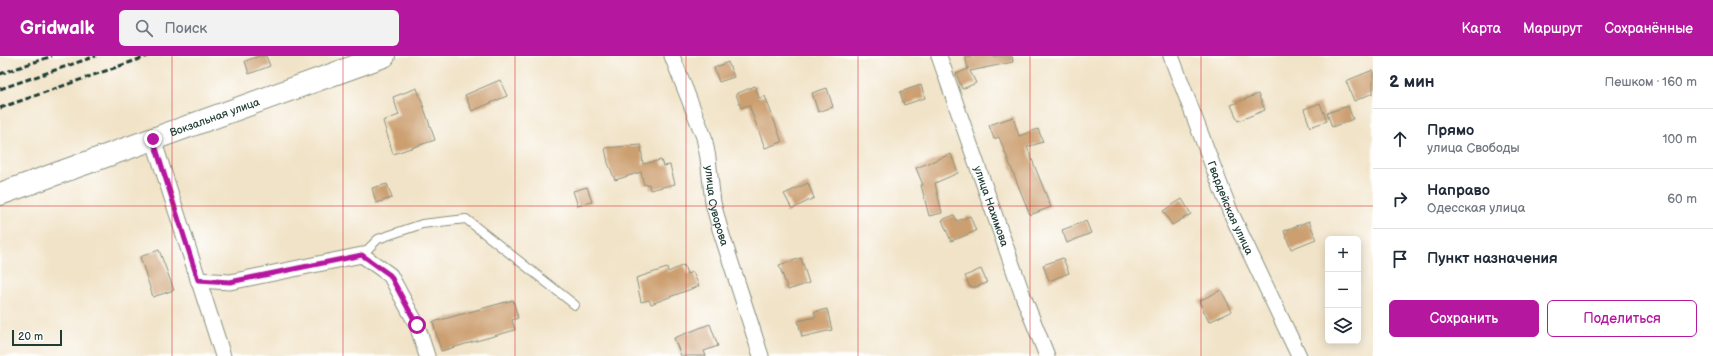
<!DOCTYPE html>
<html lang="ru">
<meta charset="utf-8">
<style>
body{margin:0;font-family:"Balsamiq Sans",sans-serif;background:#f2f2f3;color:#1f2937}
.controls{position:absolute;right:12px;bottom:12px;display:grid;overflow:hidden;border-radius:6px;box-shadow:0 2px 10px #0003}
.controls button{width:36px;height:36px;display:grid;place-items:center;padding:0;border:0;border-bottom:1px solid #e0e1e3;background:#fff;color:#1f2937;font:20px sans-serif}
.scale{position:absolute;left:12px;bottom:10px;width:50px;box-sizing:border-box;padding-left:4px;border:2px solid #1f3d34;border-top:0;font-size:11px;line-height:14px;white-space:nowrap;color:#1f3d34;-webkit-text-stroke:3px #fff;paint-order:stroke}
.stop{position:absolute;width:12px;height:12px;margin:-9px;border:3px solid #b5179e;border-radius:50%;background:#fff}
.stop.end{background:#b5179e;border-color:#fff;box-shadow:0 1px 4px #0008}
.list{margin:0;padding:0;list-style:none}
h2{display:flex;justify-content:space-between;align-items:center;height:52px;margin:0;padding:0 16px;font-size:17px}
h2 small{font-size:13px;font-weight:400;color:#747a83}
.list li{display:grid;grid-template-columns:26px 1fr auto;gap:12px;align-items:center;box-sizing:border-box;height:60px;padding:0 16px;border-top:1px solid #e0e1e3}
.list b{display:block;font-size:15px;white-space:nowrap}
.list p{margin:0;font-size:13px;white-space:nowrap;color:#747a83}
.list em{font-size:13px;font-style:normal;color:#747a83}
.actions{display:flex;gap:8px;padding:12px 16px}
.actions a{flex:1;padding:9px 0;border:1px solid #b5179e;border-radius:6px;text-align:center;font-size:14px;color:#b5179e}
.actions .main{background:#b5179e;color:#fff}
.icon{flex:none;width:22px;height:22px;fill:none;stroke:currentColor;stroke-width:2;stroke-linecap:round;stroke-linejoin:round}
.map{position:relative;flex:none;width:1373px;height:300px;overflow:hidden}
header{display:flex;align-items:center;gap:24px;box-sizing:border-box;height:56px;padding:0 20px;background:#b5179e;color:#fff}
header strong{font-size:19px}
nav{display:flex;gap:22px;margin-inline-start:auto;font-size:14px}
.search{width:280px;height:36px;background:#f2f2f3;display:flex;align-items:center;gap:10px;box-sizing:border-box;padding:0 14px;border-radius:6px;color:#747a83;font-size:15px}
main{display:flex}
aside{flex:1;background:#fff}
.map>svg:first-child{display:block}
.building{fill:#cc9f70}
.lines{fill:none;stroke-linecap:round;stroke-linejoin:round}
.lane-casing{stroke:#88907e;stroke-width:10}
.street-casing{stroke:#88907e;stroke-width:17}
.secondary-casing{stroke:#88907e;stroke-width:24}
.lane{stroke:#fff;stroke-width:8}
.street{stroke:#fff;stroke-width:15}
.secondary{stroke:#fff;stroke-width:22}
.rail{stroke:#1f3d34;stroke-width:3;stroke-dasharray:6 3;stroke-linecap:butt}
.route{stroke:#b5179e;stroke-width:5}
.grid{fill:none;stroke:#d62828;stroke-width:1;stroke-opacity:0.55}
.labels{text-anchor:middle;stroke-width:3;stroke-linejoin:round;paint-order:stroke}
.street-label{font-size:11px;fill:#1f3d34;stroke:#fff}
</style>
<header>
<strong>Gridwalk</strong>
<div class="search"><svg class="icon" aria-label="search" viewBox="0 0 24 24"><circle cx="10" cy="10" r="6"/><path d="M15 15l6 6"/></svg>Поиск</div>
<nav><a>Карта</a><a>Маршрут</a><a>Сохранённые</a></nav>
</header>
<main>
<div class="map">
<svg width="1373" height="300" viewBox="0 0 1373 300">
<rect width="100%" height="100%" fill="#fff"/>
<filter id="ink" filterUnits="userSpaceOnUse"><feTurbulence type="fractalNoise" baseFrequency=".025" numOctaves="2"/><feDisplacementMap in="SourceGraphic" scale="8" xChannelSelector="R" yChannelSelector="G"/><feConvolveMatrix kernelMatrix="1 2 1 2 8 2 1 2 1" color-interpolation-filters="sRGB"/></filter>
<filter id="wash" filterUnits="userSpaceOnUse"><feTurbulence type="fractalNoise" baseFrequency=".012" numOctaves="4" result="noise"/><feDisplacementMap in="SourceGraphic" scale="16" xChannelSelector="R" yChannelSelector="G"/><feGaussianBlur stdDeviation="0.9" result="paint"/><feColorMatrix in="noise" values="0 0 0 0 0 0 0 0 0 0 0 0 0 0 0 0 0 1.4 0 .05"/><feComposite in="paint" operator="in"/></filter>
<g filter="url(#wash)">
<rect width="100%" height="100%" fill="#f1e3c7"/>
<g id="blocks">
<g class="building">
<polygon points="259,0 266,0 270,10 249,18 245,5"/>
<polygon points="965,0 1012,0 1013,6 970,15 976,27 962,33 956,18 968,13"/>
<polygon points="728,6 734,21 719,26 714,12"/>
<polygon points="1373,14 1373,37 1354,45 1346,25"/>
<polygon points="500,24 507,40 472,55 465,39"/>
<polygon points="921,29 925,42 904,49 900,36"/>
<polygon points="755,30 759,42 765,40 782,86 765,92 749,49 741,52 736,38"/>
<polygon points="417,32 435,84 393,98 383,65 399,59 393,41"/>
<polygon points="827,32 833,51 818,56 812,37"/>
<polygon points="1258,38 1265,54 1238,65 1231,49"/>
<polygon points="1320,47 1327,65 1310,71 1304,53"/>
<polygon points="1348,50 1353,63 1332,71 1327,57"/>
<polygon points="1013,61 1019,80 1038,73 1043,86 1027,91 1051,151 1030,159 999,81 994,83 989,69"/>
<polygon points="641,89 643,108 661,104 663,110 670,109 675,128 650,134 649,128 644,129 641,116 615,124 608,107 605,92"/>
<polygon points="951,98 958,117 935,127 942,157 929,160 921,129 923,129 916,112"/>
<polygon points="808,127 814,142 792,153 784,138"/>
<polygon points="387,128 392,142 376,147 372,132"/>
<polygon points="587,131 592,146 578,150 573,135"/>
<polygon points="1182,143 1191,158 1172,169 1163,155"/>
<polygon points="954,159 957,165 970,160 976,175 951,185 942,164"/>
<polygon points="1086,165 1091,177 1067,187 1062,174"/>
<polygon points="1309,165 1316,183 1291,193 1284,175"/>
<polygon points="159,194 174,234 153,241 140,201"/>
<polygon points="801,202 809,227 788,234 779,209"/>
<polygon points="1063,202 1069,217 1049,225 1043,209"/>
<polygon points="684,209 687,218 693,216 699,230 651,248 649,244 641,246 636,222 667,212 668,216"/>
<polygon points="981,213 987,227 976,231 970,231 965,220"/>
<polygon points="1221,234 1232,255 1209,266 1199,245"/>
<polygon points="513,244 518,262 512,264 515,274 441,295 433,266"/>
<polygon points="827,253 832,274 802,281 798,265 816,261 814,256"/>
<polygon points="710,268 718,290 704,295 706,300 681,300 674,282"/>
</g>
</g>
</g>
<g filter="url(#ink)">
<use href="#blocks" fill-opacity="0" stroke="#88907e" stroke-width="1"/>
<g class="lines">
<defs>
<polyline id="lane" points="362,199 378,183 422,168 466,163 575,249"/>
<g id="street">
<path id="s1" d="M672 0 704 81 708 102 713 147 720 173 761 300"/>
<path id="s2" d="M939 0 1023 240 1047 300"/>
<path id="s3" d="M1171 0 1230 155 1299 300"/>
<polyline points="153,83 223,300"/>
<polyline points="198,224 230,226 362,199 390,219 417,269 427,300"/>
</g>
<g id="secondary">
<path id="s4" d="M0 138 384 0"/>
</g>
</defs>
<use href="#lane" class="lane-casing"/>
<use href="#street" class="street-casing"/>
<use href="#secondary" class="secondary-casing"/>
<use href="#lane" class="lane"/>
<use href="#street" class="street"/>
<use href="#secondary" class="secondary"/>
<g class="rail">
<polyline points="0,18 52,0"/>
<polyline points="0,33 96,0"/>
<polyline points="0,52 148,0"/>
</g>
</g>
</g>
<g class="lines" filter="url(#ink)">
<polyline class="route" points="153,83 198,224 230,226 362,199 390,219 417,269"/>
</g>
<path class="grid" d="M172 0V300M343 0V300M515 0V300M686 0V300M858 0V300M1030 0V300M1201 0V300M0 150H1373"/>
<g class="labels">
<g class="street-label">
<text dy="4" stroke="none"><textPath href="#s4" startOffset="228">Вокзальная улица</textPath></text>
<text dy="4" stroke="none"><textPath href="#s1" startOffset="157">улица Суворова</textPath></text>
<text dy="4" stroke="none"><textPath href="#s2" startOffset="159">улица Нахимова</textPath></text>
<text dy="4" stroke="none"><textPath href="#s3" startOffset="163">Гвардейская улица</textPath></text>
</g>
</g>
</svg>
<div class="controls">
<button>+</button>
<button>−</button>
<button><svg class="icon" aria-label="layers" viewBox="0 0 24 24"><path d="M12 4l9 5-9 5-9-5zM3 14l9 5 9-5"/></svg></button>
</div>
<div class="scale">20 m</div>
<div class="stop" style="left:417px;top:269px"></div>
<div class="stop end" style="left:153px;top:83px"></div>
</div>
<aside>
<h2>2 мин<small>Пешком · 160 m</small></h2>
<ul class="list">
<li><svg class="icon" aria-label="ahead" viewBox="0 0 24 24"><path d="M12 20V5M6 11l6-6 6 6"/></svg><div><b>Прямо</b><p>улица Свободы</p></div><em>100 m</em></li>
<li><svg class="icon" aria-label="right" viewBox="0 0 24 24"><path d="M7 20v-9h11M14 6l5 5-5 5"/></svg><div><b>Направо</b><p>Одесская улица</p></div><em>60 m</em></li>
<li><svg class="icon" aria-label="arrive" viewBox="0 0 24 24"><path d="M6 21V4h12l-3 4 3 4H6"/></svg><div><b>Пункт назначения</b></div></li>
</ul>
<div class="actions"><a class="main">Сохранить</a><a>Поделиться</a></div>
</aside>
</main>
